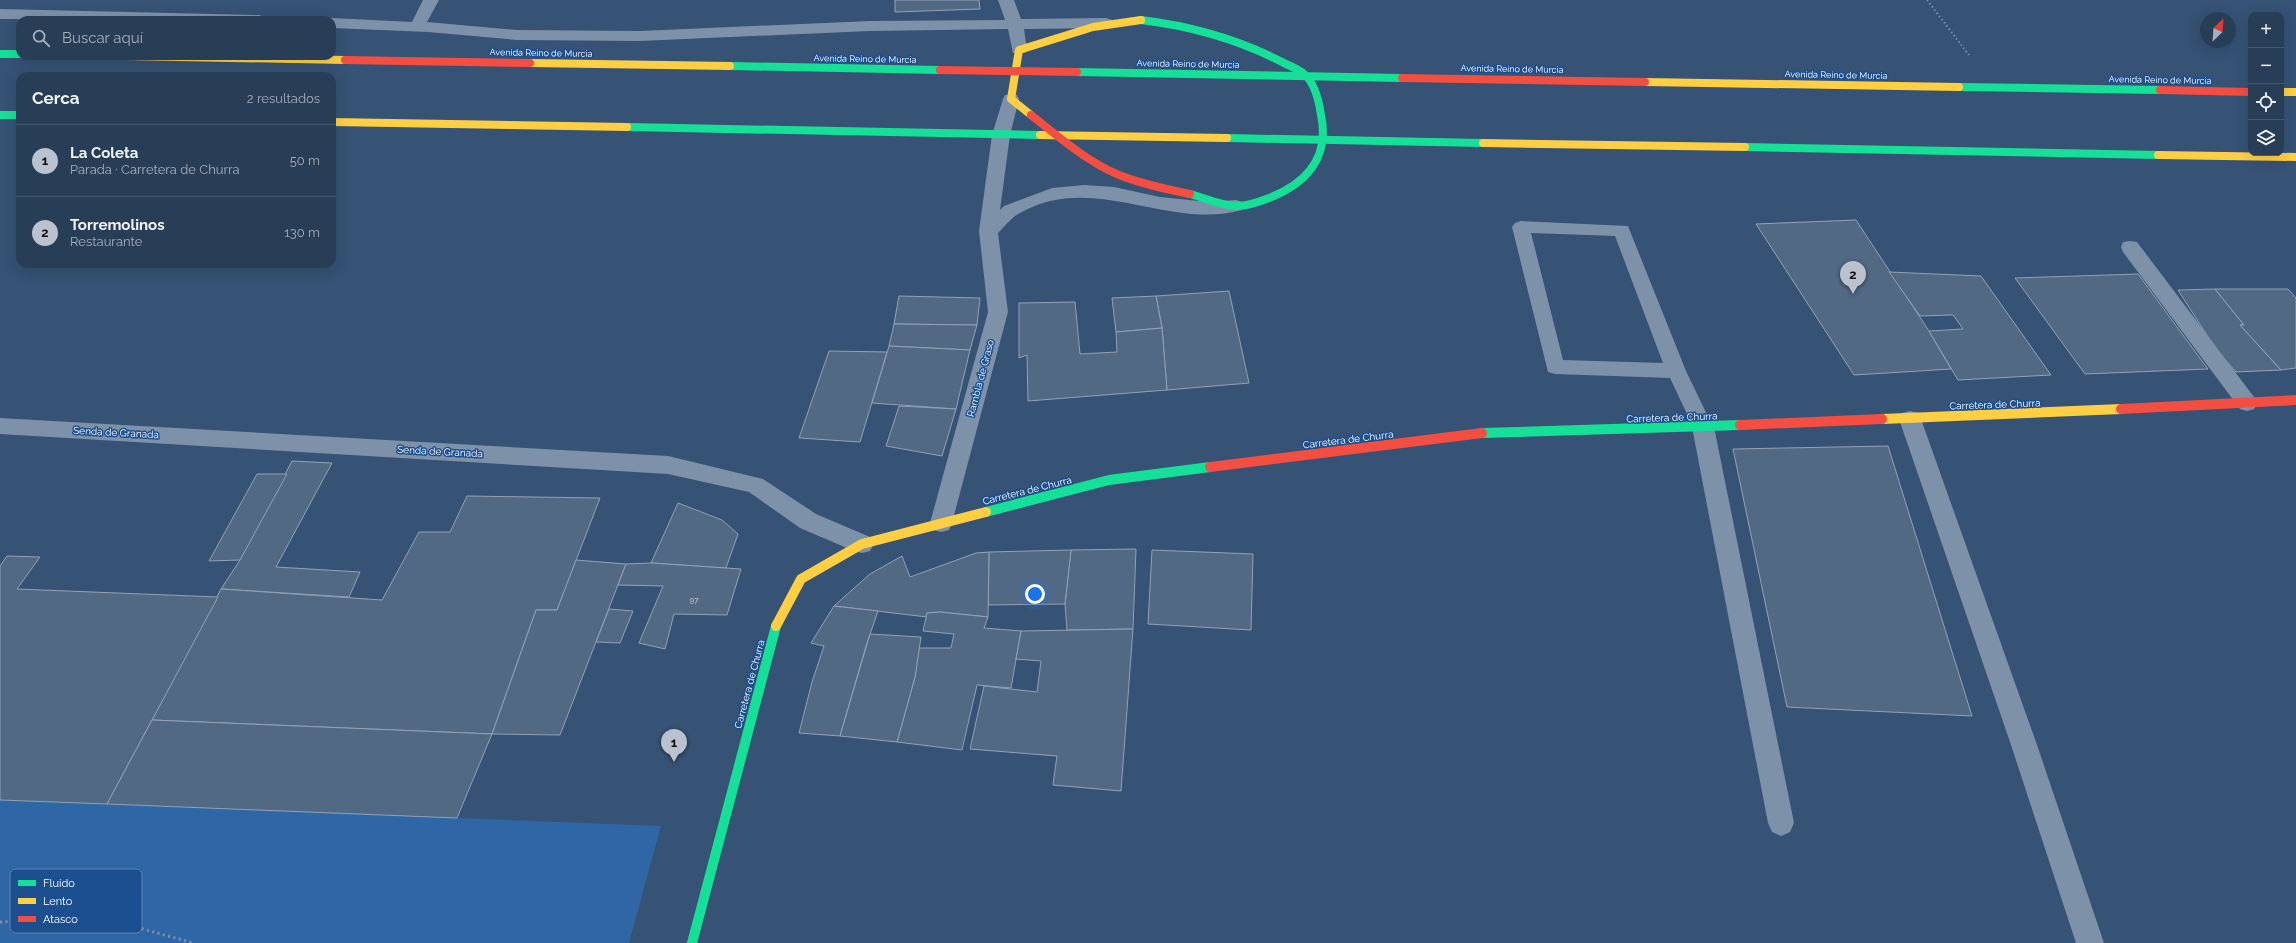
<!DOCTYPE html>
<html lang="es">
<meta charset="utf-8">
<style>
body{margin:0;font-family:Raleway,sans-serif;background:#30455d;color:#f1f3f6}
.controls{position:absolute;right:12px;top:12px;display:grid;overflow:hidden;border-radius:8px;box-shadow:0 4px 16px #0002}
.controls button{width:36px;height:36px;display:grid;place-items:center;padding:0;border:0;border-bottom:1px solid #44576d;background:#283e57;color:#f1f3f6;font:20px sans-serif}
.compass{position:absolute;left:2200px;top:12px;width:36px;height:36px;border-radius:50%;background:#283e57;box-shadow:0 4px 16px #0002;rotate:25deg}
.you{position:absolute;left:1035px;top:594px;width:14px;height:14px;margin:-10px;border:3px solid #fff;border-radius:50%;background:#1a73e8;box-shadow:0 0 0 6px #1a73e833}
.badge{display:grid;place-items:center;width:26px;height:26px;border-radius:50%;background:#b9c2ce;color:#111;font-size:13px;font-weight:700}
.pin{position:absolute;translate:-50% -33px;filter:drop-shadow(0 1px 2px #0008)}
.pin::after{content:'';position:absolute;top:21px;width:14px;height:12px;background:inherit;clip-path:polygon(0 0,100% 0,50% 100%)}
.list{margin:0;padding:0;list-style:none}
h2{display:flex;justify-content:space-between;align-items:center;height:52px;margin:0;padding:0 16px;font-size:17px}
h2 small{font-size:13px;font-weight:400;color:#a5aeba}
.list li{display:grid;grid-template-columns:26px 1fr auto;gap:12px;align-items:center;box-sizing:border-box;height:72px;padding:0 16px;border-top:1px solid #44576d}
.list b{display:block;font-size:15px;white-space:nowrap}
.list p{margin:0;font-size:13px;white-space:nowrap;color:#a5aeba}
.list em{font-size:13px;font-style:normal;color:#a5aeba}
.icon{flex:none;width:22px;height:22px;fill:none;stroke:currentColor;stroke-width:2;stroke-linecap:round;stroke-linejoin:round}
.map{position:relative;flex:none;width:2296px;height:943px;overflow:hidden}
.search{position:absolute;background:#283e57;box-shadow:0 4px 16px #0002;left:16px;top:16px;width:320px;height:44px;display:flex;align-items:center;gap:10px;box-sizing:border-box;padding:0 14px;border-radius:12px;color:#a5aeba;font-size:15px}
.panel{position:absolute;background:#283e57;box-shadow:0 4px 16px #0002;left:16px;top:72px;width:320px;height:196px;border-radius:12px}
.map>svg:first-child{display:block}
.green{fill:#2f66a5}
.building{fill:#526984;stroke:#92a2b6}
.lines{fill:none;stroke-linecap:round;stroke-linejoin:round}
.path-far1{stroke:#7d92a8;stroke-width:2;stroke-dasharray:1.5 2.5;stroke-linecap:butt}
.path{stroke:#7d92a8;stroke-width:3;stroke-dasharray:2 3.5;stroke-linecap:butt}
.lane{fill:#7d92a8;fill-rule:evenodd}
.street{fill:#7d92a8;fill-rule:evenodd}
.fast-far1{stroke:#16e098;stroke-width:8}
.fast{stroke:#16e098;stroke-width:10}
.slow-far1{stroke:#ffcf43;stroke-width:8}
.slow{stroke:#ffcf43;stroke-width:10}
.jam-far1{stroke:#f24e42;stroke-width:8}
.jam{stroke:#f24e42;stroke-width:10}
.labels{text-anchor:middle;stroke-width:3;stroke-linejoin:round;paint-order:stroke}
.number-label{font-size:8px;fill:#d4dae0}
.far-street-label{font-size:9px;fill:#fff;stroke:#1b4f8f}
.street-label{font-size:10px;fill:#fff;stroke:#1b4f8f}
.key{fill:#1b4f8f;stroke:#5f84b1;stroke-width:1}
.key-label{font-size:11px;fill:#fff}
</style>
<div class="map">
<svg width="2296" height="943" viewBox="0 0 2296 943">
<rect width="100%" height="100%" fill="#365274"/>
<polygon class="green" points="0,800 661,826 629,943 0,943"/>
<g class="building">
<polygon points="895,0 979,0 980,9 895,12"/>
<polygon points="1856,220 1929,331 1951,369 1854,375 1756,224"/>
<polygon points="1889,272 1981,276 2051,375 1958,380 1929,331 1963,329 1953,315 1920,316"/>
<polygon points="2138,274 2208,369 2085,374 2015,278"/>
<polygon points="2215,289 2244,325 2240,325 2281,370 2236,372 2215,348 2178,290"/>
<polygon points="2215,289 2288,289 2296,298 2296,368 2281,370 2240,325 2244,325"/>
<polygon points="1229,291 1249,383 1167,390 1162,328 1156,296"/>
<polygon points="899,296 980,298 977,325 894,324"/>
<polygon points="1156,296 1162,328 1116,332 1112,298"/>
<polygon points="1075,302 1080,354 1117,352 1116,332 1162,328 1167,390 1028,401 1027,355 1019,358 1019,303"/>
<polygon points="894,324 977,325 970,350 889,346"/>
<polygon points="889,346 970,350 956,409 872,403"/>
<polygon points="829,351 887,352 860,442 799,438"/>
<polygon points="899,406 956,409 942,456 886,446"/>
<polygon points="1888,446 1972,716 1787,707 1733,449"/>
<polygon points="292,461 332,463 276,567 360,572 349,597 221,589 240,560"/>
<polygon points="257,474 287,474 240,560 209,561"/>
<polygon points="467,496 600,498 557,610 536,610 492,734 152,720 221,589 382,600 419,532 450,532"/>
<polygon points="678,503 722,520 738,534 726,568 651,563"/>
<polygon points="1136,549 1133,629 1067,630 1065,604 1071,550"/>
<polygon points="1071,550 1065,604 988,605 989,552"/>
<polygon points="1152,550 1253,554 1251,630 1148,624"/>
<polygon points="989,552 988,617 940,612 927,613 927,617 834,606 870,574 902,556 910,577 976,553"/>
<polygon points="7,556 40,557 17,589 218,597 107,804 0,800 0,566"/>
<polygon points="576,560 626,564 560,735 492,734 536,610 557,610"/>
<polygon points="651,563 741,569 727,615 674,614 665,649 639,643 663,586 618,585 626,564"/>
<polygon points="834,606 878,611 866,646 840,736 799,733 812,682 824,646 811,643"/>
<polygon points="609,609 633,611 620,643 596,642"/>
<polygon points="940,612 988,617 984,628 1021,631 1011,688 977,685 962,750 897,742 915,677 919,648 951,648 954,634 923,631 927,613"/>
<polygon points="1133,629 1121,791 1053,785 1057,756 970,749 984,686 1037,692 1041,661 1016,659 1021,631"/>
<polygon points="870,634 921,637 915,677 897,742 840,736"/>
<polygon points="152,720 492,734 457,818 107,804"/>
</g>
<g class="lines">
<polyline class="path-far1" points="1927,0 1969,55"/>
<polyline class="path" points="0,922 107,919 193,943"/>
<path class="lane" d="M1521 221 1628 226 1686 371 1713 427 1710 433 1703 435 1696 433 1670 378 1555 374 1548 372 1512 227 1515 223ZM1531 233 1615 236 1663 363 1563 360Z"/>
<g class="street">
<polygon points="423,0 439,0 427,22 517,30 640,31 870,21 1005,20 998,0 1014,0 1021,19 1106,18 1112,20 1114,23 1112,26 1106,28 1024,29 1027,50 1025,53 1013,53 1008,29 870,31 640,41 517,40 428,32 332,28 332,20 326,20 332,18 412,22"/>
<polygon points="0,9 259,15 265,17 267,20 0,19"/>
<path d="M1011 94 1017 95 1019 99 1010 135 1000 210 1004 206 1052 188 1084 185 1114 187 1160 197 1209 202 1236 200 1242 202 1245 206 1242 210C1168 231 1092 170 1018 214 1010 219 1004 227 998 233L1008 312 952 523 949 530 941 532 933 530 930 523 988 312 979 231 992 135 1003 99 1005 95Z"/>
<polygon points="2130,241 2137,242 2254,397 2258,403 2254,409 2247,411 2240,409 2123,252 2121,247 2123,242"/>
<polygon points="1910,411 1918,413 1921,419 2036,742 2104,943 2076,943 2010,742 1899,419 1902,413"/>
<polygon points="0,418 668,456 763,479 816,514 870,537 874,544 870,551 862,553 854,551 800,528 749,492 668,474 0,434"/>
<polygon points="1703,419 1711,421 1714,427 1794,823 1790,832 1781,836 1772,832 1768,823 1692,427 1695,421"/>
</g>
<g class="fast-far1">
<path d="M1141 20C1191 26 1235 38 1280 61 1287 65 1297 68 1304 74 1315 83 1319 101 1321 115 1330 157 1307 183 1269 198 1259 202 1248 206 1237 206 1221 206 1205 198 1190 194"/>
<polyline points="0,54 20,54"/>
<polyline points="730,66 940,70"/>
<polyline points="1077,72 1402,78"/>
<polyline points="1959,87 2160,90"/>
<polyline points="0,115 20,115"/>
<polyline points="627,127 1040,135"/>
<polyline points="1227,138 1483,143"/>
<polyline points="1745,147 2158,155"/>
</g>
<g class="fast">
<polyline points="1482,433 1740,425"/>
<polyline points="986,512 1109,480 1210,467"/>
<polyline points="692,943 776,626"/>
</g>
<g class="slow-far1">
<polyline points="126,56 345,60"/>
<polyline points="530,63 730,66"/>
<polyline points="1645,82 1959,87"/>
<polyline points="2281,92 2296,92"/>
<polyline points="1031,115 1011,99 1019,50 1093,27 1141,20"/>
<polyline points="332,122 627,127"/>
<polyline points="1040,135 1227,138"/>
<polyline points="1483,143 1745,147"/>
<polyline points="2158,155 2296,157"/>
</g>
<g class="slow">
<polyline points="1882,419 2121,409"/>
<polyline points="776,626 801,579 862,544 986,512"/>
</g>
<g class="jam-far1">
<polyline points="345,60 530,63"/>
<polyline points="940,70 1077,72"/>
<polyline points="1402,78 1645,82"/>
<polyline points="2160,90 2251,92"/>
<path d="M1031 115C1059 137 1086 161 1119 175 1142 184 1166 189 1190 194"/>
<polyline points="2283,401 2296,400"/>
</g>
<g class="jam">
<polyline points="2121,409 2296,400"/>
<polyline points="1740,425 1882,419"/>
<polyline points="1210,467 1482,433"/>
</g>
</g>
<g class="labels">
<g class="number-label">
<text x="694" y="603">97</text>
</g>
<g class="far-street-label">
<text transform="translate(541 53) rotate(1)" y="3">Avenida Reino de Murcia</text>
<text transform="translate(865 59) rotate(1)" y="3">Avenida Reino de Murcia</text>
<text transform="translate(1188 64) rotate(1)" y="3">Avenida Reino de Murcia</text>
<text transform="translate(1512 69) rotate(1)" y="3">Avenida Reino de Murcia</text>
<text transform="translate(1836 75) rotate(1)" y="3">Avenida Reino de Murcia</text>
<text transform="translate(2160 80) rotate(1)" y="3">Avenida Reino de Murcia</text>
</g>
<g class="street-label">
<text transform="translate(980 378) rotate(-75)" y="4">Rambla de Graso</text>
<text transform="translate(1995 404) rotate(-2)" y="4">Carretera de Churra</text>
<text transform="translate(1672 417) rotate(-2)" y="4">Carretera de Churra</text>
<text transform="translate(116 432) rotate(3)" y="4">Senda de Granada</text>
<text transform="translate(1348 439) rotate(-7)" y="4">Carretera de Churra</text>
<text transform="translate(440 451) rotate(3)" y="4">Senda de Granada</text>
<text transform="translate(1027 490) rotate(-14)" y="4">Carretera de Churra</text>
<text transform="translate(749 684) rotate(-75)" y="4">Carretera de Churra</text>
</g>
</g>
<rect x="10" y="869" width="132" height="64" rx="6" class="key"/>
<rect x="18" y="880" width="18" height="6" fill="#16e098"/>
<rect x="18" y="898" width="18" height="6" fill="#ffcf43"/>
<rect x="18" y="916" width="18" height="6" fill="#f24e42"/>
<g class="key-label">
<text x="43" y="887">Fluido</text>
<text x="43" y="905">Lento</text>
<text x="43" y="923">Atasco</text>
</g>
</svg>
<div class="controls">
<button>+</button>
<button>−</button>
<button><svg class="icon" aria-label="locate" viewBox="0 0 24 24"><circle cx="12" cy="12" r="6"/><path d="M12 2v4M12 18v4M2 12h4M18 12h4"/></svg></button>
<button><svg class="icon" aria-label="layers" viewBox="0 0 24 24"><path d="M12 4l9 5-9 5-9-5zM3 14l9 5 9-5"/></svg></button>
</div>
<svg class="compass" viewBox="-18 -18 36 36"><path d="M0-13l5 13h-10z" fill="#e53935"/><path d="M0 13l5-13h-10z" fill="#a5aeba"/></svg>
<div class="you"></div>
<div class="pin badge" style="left:674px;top:762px">1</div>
<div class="pin badge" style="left:1853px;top:294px">2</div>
<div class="search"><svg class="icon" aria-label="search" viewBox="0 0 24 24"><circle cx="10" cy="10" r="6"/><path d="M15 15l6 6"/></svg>Buscar aquí</div>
<section class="panel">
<h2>Cerca<small>2 resultados</small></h2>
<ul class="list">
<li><span class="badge">1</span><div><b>La Coleta</b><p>Parada · Carretera de Churra</p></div><em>50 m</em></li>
<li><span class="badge">2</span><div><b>Torremolinos</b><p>Restaurante</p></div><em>130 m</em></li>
</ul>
</section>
</div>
